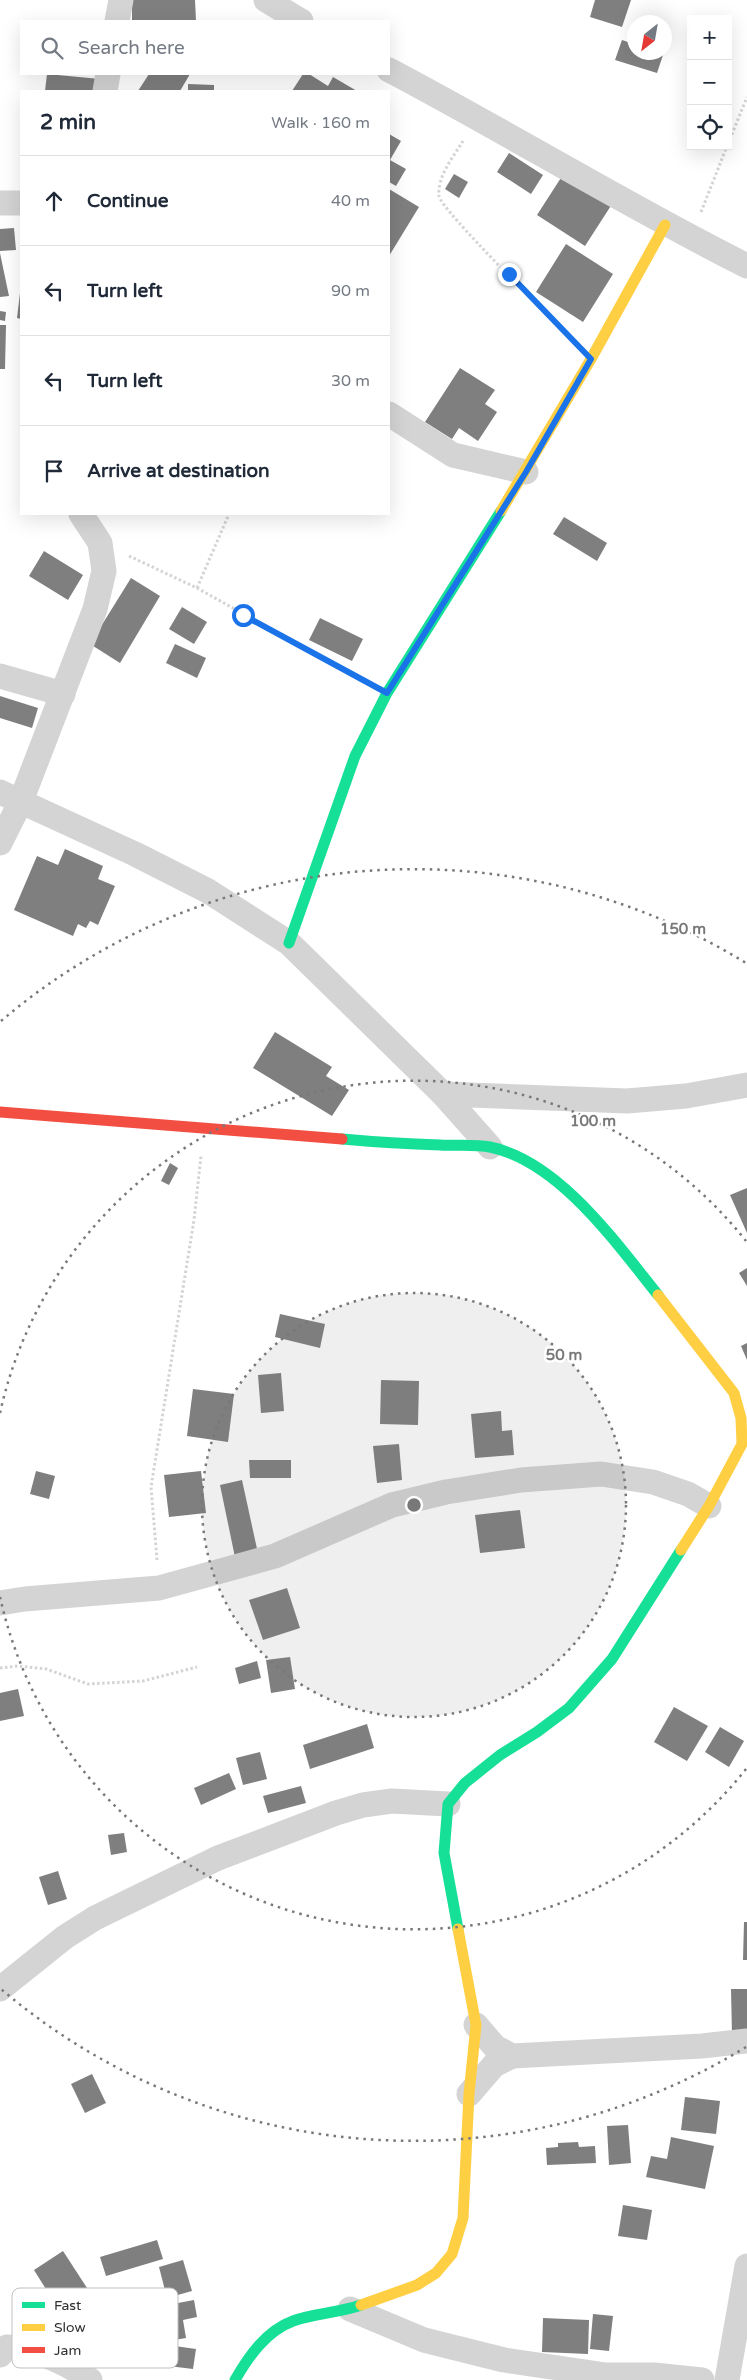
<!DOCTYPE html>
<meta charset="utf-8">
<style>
body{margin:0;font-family:"Varela Round",sans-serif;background:#f2f2f3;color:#1f2937}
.controls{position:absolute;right:15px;top:15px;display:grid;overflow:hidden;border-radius:0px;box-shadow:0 5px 20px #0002}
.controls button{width:45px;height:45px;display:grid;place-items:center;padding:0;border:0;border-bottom:1px solid #e0e1e3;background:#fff;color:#1f2937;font:25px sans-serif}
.compass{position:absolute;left:627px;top:15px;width:45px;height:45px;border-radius:50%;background:#fff;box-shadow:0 5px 20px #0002;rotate:211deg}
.stop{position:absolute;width:15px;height:15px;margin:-11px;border:4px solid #1a73e8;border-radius:50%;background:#fff}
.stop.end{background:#1a73e8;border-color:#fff;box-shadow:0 1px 5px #0008}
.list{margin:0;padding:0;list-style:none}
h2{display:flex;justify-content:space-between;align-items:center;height:65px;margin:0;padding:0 20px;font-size:21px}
h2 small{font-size:16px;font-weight:400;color:#747a83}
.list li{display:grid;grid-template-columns:32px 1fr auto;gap:15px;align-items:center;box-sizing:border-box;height:90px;padding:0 20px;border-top:1px solid #e0e1e3}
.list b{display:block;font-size:19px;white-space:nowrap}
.list em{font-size:16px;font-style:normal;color:#747a83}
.icon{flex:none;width:28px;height:28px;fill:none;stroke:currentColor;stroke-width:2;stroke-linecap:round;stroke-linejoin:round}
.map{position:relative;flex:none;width:747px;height:2380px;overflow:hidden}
.search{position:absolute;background:#fff;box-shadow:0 5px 20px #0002;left:20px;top:20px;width:370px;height:55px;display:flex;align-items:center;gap:12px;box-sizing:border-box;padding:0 18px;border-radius:0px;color:#747a83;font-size:19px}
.panel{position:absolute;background:#fff;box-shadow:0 5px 20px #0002;left:20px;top:90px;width:370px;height:425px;border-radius:0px}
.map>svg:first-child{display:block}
.building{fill:#7f7f7f}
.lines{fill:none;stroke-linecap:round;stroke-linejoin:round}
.path{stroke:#d4d4d4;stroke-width:3;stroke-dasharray:2.5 2.5;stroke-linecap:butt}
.street{stroke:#d4d4d4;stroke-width:25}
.fast{stroke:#16e098;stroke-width:11}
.slow{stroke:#ffcf43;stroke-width:11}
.jam{stroke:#f24e42;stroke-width:11}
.route{stroke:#1a73e8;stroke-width:6}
.ring{fill:none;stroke:#787878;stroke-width:2.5;stroke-dasharray:2.5 5}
.key{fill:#fff;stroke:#c1c1c1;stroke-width:1}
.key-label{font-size:14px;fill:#303030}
.centre{fill:#787878;stroke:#fff;stroke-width:2.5}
.ring-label{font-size:15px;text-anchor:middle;font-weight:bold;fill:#787878;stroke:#fff;stroke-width:5;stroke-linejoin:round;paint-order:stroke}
</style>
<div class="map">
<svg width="747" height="2380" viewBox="0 0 747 2380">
<rect width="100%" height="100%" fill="#fff"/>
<g class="building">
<polygon points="132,0 195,0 196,21 132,21"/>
<polygon points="595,0 631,0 622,27 590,17"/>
<polygon points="622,40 634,44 634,52 664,52 657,73 615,60"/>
<polygon points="47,74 100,79 98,91 45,91"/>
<polygon points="149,74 190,74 180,91 138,91"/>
<polygon points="303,74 309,74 328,86 333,77 357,91 292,91"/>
<polygon points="188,84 214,85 214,91 188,91"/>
<polygon points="389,134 401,141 390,160 406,169 396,186 389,182"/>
<polygon points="509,153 543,175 531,194 497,172"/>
<polygon points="566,170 614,201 585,246 537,215"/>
<polygon points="454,174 468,182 459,198 445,189"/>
<polygon points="389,189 419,207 389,256"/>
<polygon points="14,228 16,250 0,251 0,229"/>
<polygon points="566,244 613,274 583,322 536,292"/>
<polygon points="0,253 9,296 0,297"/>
<polygon points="20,293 21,293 21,319 17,318"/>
<polygon points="0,311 6,312 5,321 0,320"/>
<polygon points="0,325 6,325 5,369 0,369"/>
<polygon points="460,368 495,390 485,404 497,412 478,441 459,428 452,439 425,422"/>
<polygon points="564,517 607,543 597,561 553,534"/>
<polygon points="44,551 83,575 68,600 29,576"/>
<polygon points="131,578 160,596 120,663 90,644"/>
<polygon points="182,607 207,622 194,644 169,629"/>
<polygon points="320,618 363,639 352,661 309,640"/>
<polygon points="175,644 206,658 197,678 166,663"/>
<polygon points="0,696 38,708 32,728 0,718"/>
<polygon points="65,849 103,866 98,879 115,886 98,925 90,921 86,928 78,924 73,936 14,910 37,856 58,865"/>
<polygon points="275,1032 332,1067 326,1076 349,1090 332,1116 253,1068"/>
<polygon points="170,1163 178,1168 169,1185 161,1181"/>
<polygon points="747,1188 747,1233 730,1195"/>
<polygon points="747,1268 747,1286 739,1273"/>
<polygon points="280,1314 325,1324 320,1348 275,1337"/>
<polygon points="747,1343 747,1360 741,1346"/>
<polygon points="281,1373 284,1411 261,1413 258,1375"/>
<polygon points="381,1380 419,1381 418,1425 380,1424"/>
<polygon points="193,1389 234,1394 228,1442 187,1436"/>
<polygon points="501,1411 502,1431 512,1430 514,1455 475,1458 471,1414"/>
<polygon points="399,1444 402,1480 377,1483 373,1446"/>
<polygon points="249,1460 291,1460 291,1478 250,1478"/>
<polygon points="36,1471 55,1476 49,1499 30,1494"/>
<polygon points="201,1471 206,1513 169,1517 164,1475"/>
<polygon points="242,1480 259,1558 236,1562 220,1485"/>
<polygon points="520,1510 525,1548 480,1553 475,1515"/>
<polygon points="287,1588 300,1628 263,1640 249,1600"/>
<polygon points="290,1657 295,1689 271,1693 266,1660"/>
<polygon points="257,1661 261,1678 239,1684 235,1668"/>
<polygon points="18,1689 24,1716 0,1721 0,1693"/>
<polygon points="674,1707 708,1726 687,1761 654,1742"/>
<polygon points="367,1724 374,1748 310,1769 303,1745"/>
<polygon points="720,1727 744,1741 729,1767 705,1752"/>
<polygon points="260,1752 267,1779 243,1785 236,1758"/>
<polygon points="229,1773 236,1789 201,1805 194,1788"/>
<polygon points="301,1786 306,1803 268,1813 263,1796"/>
<polygon points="124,1833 127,1852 111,1855 108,1835"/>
<polygon points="58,1871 67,1899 48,1905 39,1877"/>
<polygon points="744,1922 747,1922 747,1960 743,1960"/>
<polygon points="731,1989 747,1989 747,2034 732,2035"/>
<polygon points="92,2074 106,2103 85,2113 71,2084"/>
<polygon points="685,2097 720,2101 716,2134 681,2130"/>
<polygon points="628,2125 631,2163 609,2165 607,2126"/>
<polygon points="671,2137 714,2146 705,2189 646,2177 651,2156 667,2159"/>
<polygon points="578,2142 579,2147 595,2146 596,2163 547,2165 546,2148 558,2147 558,2143"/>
<polygon points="623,2205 652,2210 647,2240 618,2236"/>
<polygon points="157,2240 163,2259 106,2276 100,2257"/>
<polygon points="63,2251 89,2291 59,2310 34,2270"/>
<polygon points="183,2260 192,2291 167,2298 159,2267"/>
<polygon points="194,2300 197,2317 183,2320 186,2338 168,2341 168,2338 152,2341 146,2309"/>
<polygon points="593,2314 613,2316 609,2351 590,2349"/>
<polygon points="543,2318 589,2320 588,2354 542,2352"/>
<polygon points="146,2342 196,2349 193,2369 144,2363"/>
</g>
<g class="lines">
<g class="path">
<path d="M463 141C453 157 437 177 439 196 441 210 553 320 571 339"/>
<polyline points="728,144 747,97"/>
<polyline points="701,212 727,146"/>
<polyline points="129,556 197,588 362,680"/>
<polyline points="197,588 229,514"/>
<polyline points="157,1560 151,1487 194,1220 201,1156"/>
<polyline points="0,1668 18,1666 46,1669 88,1684 143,1681 197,1667"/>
</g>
<g class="street">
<polyline points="266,0 301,21"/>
<polyline points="117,21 121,0"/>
<path d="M389 70C509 133 625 205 747 266"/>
<polyline points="105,91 108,74"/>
<polyline points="0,203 21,203"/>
<polyline points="389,414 453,455 526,472"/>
<polyline points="0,676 63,694"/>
<polyline points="0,792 135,854 208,891 289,943 443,1094 490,1147"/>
<polyline points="0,843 21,801 95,609 104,571 100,543 81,514"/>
<polyline points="443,1094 627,1101 686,1096 747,1085"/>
<polyline points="0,1603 25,1599 159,1588 275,1556 392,1505 446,1492 521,1480 601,1474 653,1482 688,1494 709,1506"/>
<polyline points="0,1989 65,1937 95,1918 218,1858 336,1813 363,1805 392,1801 448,1804"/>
<polyline points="476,2025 495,2047 512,2056 702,2046 747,2041"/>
<polyline points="469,2094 494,2065 512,2056"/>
<polyline points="350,2309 424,2340 504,2360 606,2375 654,2375 702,2380"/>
<path d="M0 2355 7 2347C38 2350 65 2361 90 2380"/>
<polyline points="727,2380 747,2266"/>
</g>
<g class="fast">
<polyline points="289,943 355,756 387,693 501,511"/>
<path d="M342 1139C375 1142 407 1144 440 1145 456 1146 474 1144 490 1147 559 1161 616 1243 658 1295"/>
<polyline points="458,1929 444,1853 448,1804 465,1783 500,1755 537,1732 569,1708 612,1659 681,1550"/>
<path d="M235 2380C249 2356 266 2331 293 2321 315 2313 339 2313 361 2305"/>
</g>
<g class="slow">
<polyline points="501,511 591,359 665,225"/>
<polyline points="658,1295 734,1393 741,1418 742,1444 709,1506 681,1550"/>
<polyline points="361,2305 417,2285 436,2273 452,2254 463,2218 469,2094 476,2025 458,1929"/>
</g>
<polyline class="jam" points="0,1112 342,1139"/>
</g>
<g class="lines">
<polyline class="route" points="243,615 387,693 526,472 591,359 509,274"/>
</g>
<circle cx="414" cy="1505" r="212" fill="#787878" fill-opacity=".12"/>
<g class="ring">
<circle cx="414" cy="1505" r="212"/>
<path d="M746 1769A424 424 0 0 1 0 1597M0 1413A424 424 0 0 1 746 1241"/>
<path d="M746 2047A636 636 0 0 1 1 1989M1 1021A636 636 0 0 1 746 963"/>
</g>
<rect x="12" y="2288" width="166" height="80" rx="8" class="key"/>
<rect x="22" y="2302" width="23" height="6" fill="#16e098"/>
<rect x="22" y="2324" width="23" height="7" fill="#ffcf43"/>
<rect x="22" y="2347" width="23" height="6" fill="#f24e42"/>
<g class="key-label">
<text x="54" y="2310">Fast</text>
<text x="54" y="2332">Slow</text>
<text x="54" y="2355">Jam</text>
</g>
<circle cx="414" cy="1505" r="8" class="centre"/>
<g class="ring-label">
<text x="683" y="934">150 m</text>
<text x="593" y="1126">100 m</text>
<text x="564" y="1360">50 m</text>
</g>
</svg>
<div class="controls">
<button>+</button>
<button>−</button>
<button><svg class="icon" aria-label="locate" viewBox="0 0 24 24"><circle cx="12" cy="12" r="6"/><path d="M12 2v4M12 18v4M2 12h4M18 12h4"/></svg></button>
</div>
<svg class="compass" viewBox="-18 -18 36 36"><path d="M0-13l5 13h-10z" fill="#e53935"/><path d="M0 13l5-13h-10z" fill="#747a83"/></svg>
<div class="stop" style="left:243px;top:615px"></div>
<div class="stop end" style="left:509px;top:274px"></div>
<div class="search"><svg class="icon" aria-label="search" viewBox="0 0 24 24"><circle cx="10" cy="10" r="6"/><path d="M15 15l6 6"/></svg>Search here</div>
<section class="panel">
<h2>2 min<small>Walk · 160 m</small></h2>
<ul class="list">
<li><svg class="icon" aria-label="ahead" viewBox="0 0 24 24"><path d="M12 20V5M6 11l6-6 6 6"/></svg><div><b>Continue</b></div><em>40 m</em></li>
<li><svg class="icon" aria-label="left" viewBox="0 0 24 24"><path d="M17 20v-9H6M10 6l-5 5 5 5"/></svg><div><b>Turn left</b></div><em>90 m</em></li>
<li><svg class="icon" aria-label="left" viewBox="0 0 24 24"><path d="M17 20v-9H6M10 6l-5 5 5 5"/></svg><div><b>Turn left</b></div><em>30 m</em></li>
<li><svg class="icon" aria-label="arrive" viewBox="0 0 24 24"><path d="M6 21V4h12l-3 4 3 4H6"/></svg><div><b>Arrive at destination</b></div></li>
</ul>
</section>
</div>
